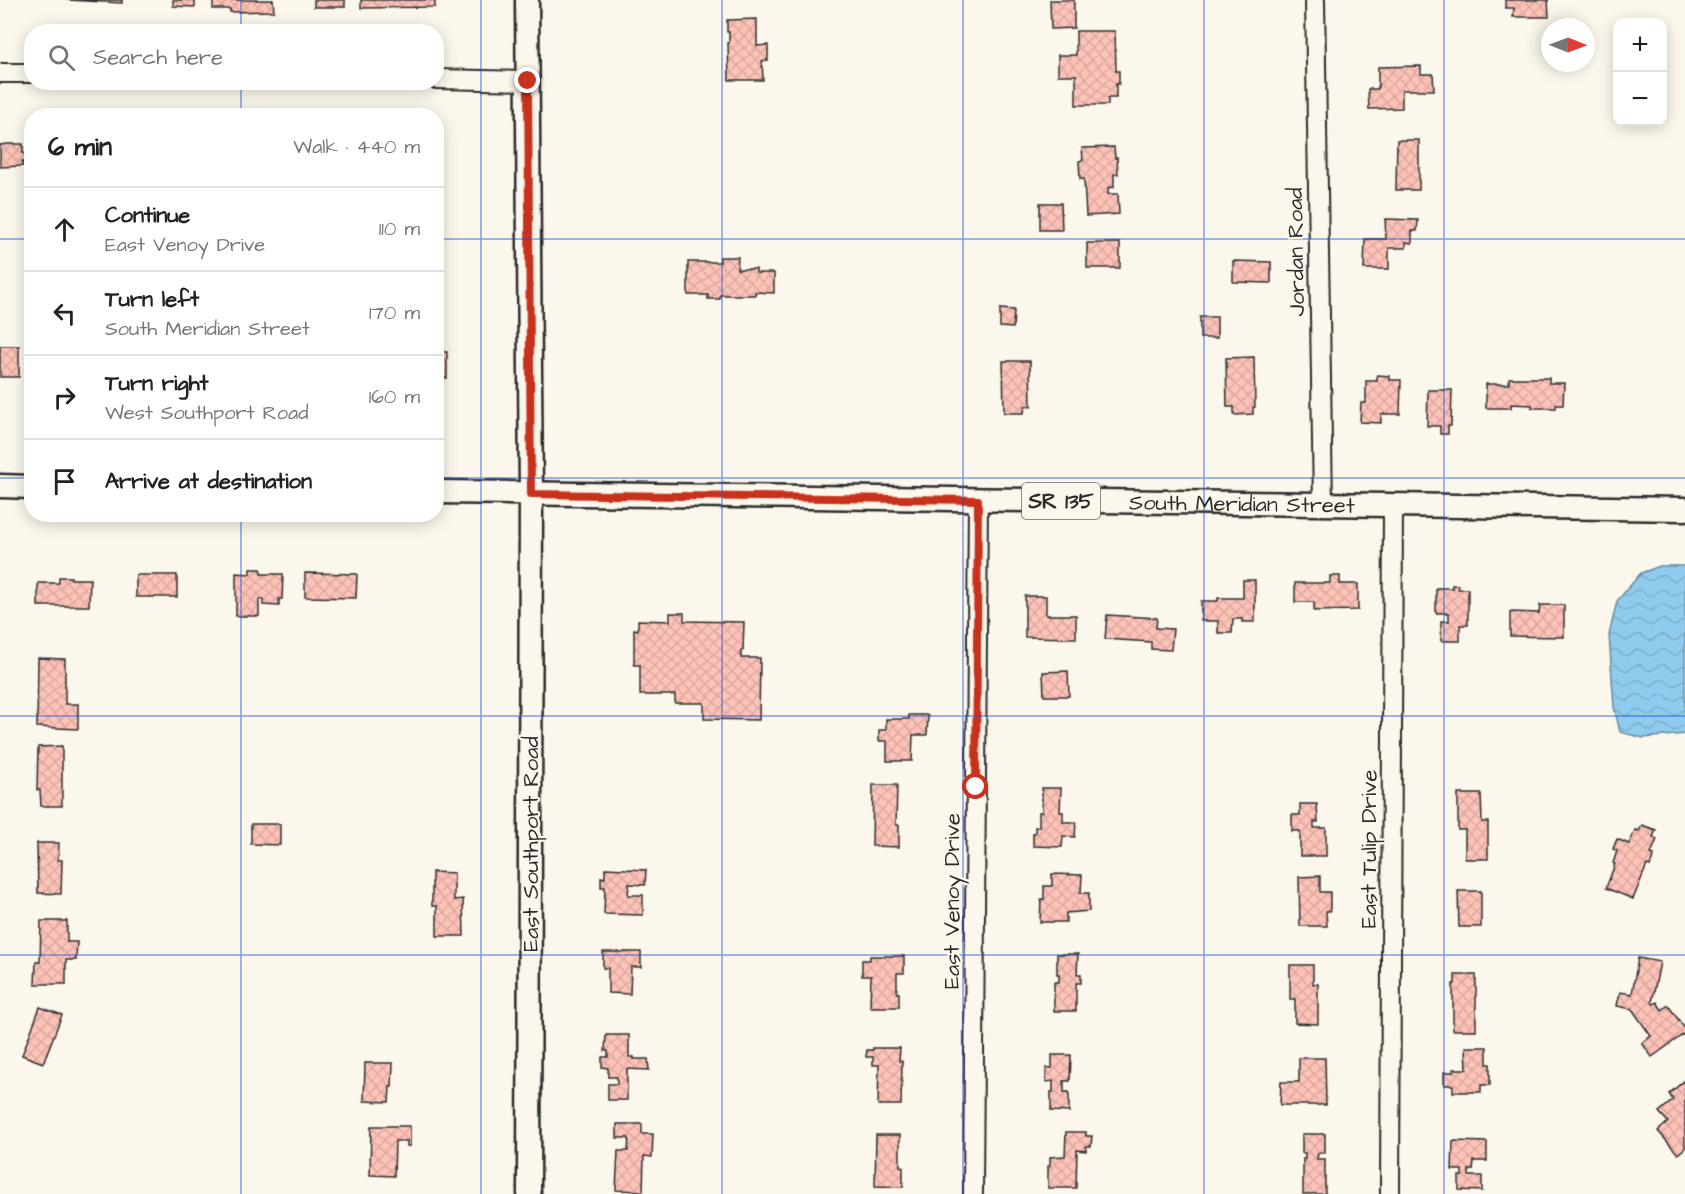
<!DOCTYPE html>
<meta charset="utf-8">
<style>
body{margin:0;font-family:"Architects Daughter",sans-serif;background:#f2f2f2;color:#222}
.controls{position:absolute;right:18px;top:18px;display:grid;overflow:hidden;border-radius:12px;box-shadow:0 3px 15px #0003}
.controls button{width:54px;height:54px;display:grid;place-items:center;padding:0;border:0;border-bottom:2px solid #e0e0e0;background:#fff;color:#222;font:30px sans-serif}
.compass{position:absolute;left:1541px;top:18px;width:54px;height:54px;border-radius:50%;background:#fff;box-shadow:0 3px 15px #0003;rotate:91deg}
.stop{position:absolute;width:18px;height:18px;margin:-14px;border:4px solid #c8321e;border-radius:50%;background:#fff}
.stop.end{background:#c8321e;border-color:#fff;box-shadow:0 2px 6px #0008}
.list{margin:0;padding:0;list-style:none}
h2{display:flex;justify-content:space-between;align-items:center;height:78px;margin:0;padding:0 24px;font-size:26px}
h2 small{font-size:20px;font-weight:400;color:#767676}
.list li{display:grid;grid-template-columns:39px 1fr auto;gap:18px;align-items:center;box-sizing:border-box;height:84px;padding:0 24px;border-top:2px solid #e0e0e0}
.list b{display:block;font-size:22px;white-space:nowrap}
.list p{margin:0;font-size:20px;white-space:nowrap;color:#767676}
.list em{font-size:20px;font-style:normal;color:#767676}
.icon{flex:none;width:33px;height:33px;fill:none;stroke:currentColor;stroke-width:2;stroke-linecap:round;stroke-linejoin:round}
.map{position:relative;flex:none;width:1685px;height:1194px;overflow:hidden}
.search{position:absolute;background:#fff;box-shadow:0 3px 15px #0003;left:24px;top:24px;width:420px;height:66px;display:flex;align-items:center;gap:15px;box-sizing:border-box;padding:0 21px;border-radius:24px;color:#767676;font-size:22px}
.panel{position:absolute;background:#fff;box-shadow:0 3px 15px #0003;left:24px;top:108px;width:420px;height:414px;border-radius:24px}
.map>svg:first-child{display:block}
.water{fill:url(#water-waves);stroke:#668ba0;stroke-width:1.5}
.building{fill:url(#building-cross-hatch);stroke:#2b2b2b;stroke-width:1.5}
.lines{fill:none;stroke-linecap:round;stroke-linejoin:round}
.minor-casing{stroke:#2b2b2b;stroke-width:22}
.major-casing{stroke:#2b2b2b;stroke-width:27}
.minor{stroke:#fbf7ec;stroke-width:18}
.major{stroke:#fbf7ec;stroke-width:22}
.route{stroke:#c8321e;stroke-width:8}
.grid{fill:none;stroke:#1d4ed8;stroke-width:1.5;stroke-opacity:0.55}
.labels{text-anchor:middle;stroke-width:4.5;stroke-linejoin:round;paint-order:stroke}
.shield{fill:#fbf7ec;stroke:#696865;stroke-width:1.5}
.shield-label{font-size:21px;font-weight:bold;fill:#2b2b2b}
.street-label{font-size:22px;fill:#2b2b2b;stroke:#fbf7ec}
</style>
<div class="map">
<svg width="1685" height="1194" viewBox="0 0 1685 1194">
<defs>
<pattern id="water-waves" width="16" height="10" patternUnits="userSpaceOnUse" patternTransform="scale(1.5)"><rect width="16" height="10" fill="#8ecbee"/><path d="M0 5q4-4 8 0t8 0" fill="none" stroke="#7baecc"/></pattern>
<pattern id="building-cross-hatch" width="8" height="8" patternUnits="userSpaceOnUse" patternTransform="scale(1.5)"><rect width="8" height="8" fill="#fec3b8"/><path d="M0 0l8 8M0 8l8-8" fill="none" stroke="#daa89e"/></pattern>
</defs>
<rect width="100%" height="100%" fill="#fbf7ec"/>
<filter id="ink" filterUnits="userSpaceOnUse"><feTurbulence type="fractalNoise" baseFrequency=".0167" numOctaves="2"/><feDisplacementMap in="SourceGraphic" scale="12" xChannelSelector="R" yChannelSelector="G"/><feConvolveMatrix kernelMatrix="1 2 1 2 8 2 1 2 1" color-interpolation-filters="sRGB"/></filter>
<g filter="url(#ink)">
<polygon class="water" points="1660,566 1685,566 1685,734 1643,738 1620,732 1614,707 1609,635 1617,601 1641,573"/>
<g class="building">
<polygon points="67,0 122,0 122,3"/>
<polygon points="173,0 195,0 195,7 173,6"/>
<polygon points="213,0 273,0 274,11 230,12 230,9 213,9"/>
<rect x="314" y="0" width="31" height="7"/>
<polygon points="361,0 435,0 435,7 361,8"/>
<polygon points="1050,0 1074,0 1074,28 1051,29"/>
<polygon points="1505,0 1548,0 1549,17 1513,17 1514,8 1505,8"/>
<polygon points="757,19 757,46 768,45 768,60 762,61 763,80 729,80 728,43 729,43 729,32 727,32 727,20"/>
<polygon points="1076,31 1115,31 1116,71 1119,71 1119,84 1116,84 1116,98 1108,98 1108,105 1076,105 1076,75 1058,75 1058,55 1076,55"/>
<polygon points="1421,66 1421,74 1433,74 1434,90 1402,90 1402,108 1369,109 1368,89 1378,89 1378,67"/>
<polygon points="1397,140 1419,140 1419,190 1396,190"/>
<polygon points="8,144 23,144 23,153 26,154 26,162 22,162 23,166 0,167 0,145"/>
<polygon points="1114,147 1115,158 1117,157 1118,174 1114,174 1114,187 1108,188 1108,194 1118,194 1119,214 1086,216 1084,179 1080,179 1079,161 1083,160 1082,148"/>
<polygon points="1040,203 1061,203 1062,230 1040,230"/>
<polygon points="1385,219 1418,220 1417,231 1412,231 1412,243 1406,242 1406,248 1389,248 1389,269 1364,269 1365,239 1386,239"/>
<rect x="1087" y="243" width="33" height="25"/>
<polygon points="720,257 738,257 737,269 756,269 756,273 774,273 774,293 755,292 755,295 720,295 720,299 708,299 708,295 688,295 688,262 720,262"/>
<polygon points="1233,261 1271,262 1271,283 1233,282"/>
<polygon points="1000,309 1014,310 1013,328 1000,327"/>
<rect x="1200" y="317" width="17" height="21"/>
<rect x="0" y="346" width="19" height="31"/>
<polygon points="436,352 447,352 447,378 442,378 442,388 436,388"/>
<polygon points="1254,357 1255,407 1253,407 1253,414 1234,415 1234,407 1227,407 1226,358"/>
<polygon points="1003,361 1030,361 1031,406 1025,406 1024,413 1004,413"/>
<polygon points="1377,375 1390,376 1390,380 1401,380 1400,414 1381,414 1381,423 1360,422 1361,403 1366,403 1366,381 1377,381"/>
<polygon points="1509,378 1549,378 1549,383 1564,383 1563,405 1556,405 1556,408 1532,408 1532,405 1511,404 1511,408 1486,408 1486,384 1509,384"/>
<polygon points="1428,390 1452,390 1451,426 1448,426 1448,434 1440,434 1440,426 1427,426"/>
<polygon points="250,569 261,569 261,574 283,574 282,599 279,599 279,606 263,605 263,599 259,599 259,616 236,616 236,573 250,574"/>
<polygon points="305,573 357,574 356,598 305,597"/>
<rect x="136" y="575" width="41" height="22"/>
<polygon points="1330,576 1340,576 1340,584 1358,584 1358,610 1314,611 1314,602 1295,602 1295,583 1330,583"/>
<polygon points="59,577 71,577 71,579 90,579 89,606 38,606 38,583 59,583"/>
<polygon points="1243,580 1255,580 1255,622 1242,622 1242,619 1233,619 1232,633 1218,633 1218,621 1201,621 1201,601 1218,601 1218,598 1243,598"/>
<polygon points="1452,585 1458,585 1458,589 1468,589 1468,625 1460,625 1460,641 1441,641 1441,621 1449,621 1449,613 1436,613 1436,588 1452,588"/>
<polygon points="1025,596 1046,596 1046,615 1076,615 1076,638 1025,637"/>
<polygon points="1540,605 1564,605 1564,637 1510,636 1510,612 1539,613"/>
<polygon points="670,613 684,613 684,621 744,622 743,650 741,650 741,658 760,658 759,720 704,719 704,703 675,703 675,695 640,695 640,665 634,665 634,629 638,630 638,620 670,621"/>
<polygon points="1107,615 1157,618 1156,628 1173,629 1171,650 1151,649 1151,642 1105,639"/>
<polygon points="38,658 65,659 65,704 78,704 78,729 37,727"/>
<polygon points="1068,671 1069,696 1044,696 1043,672"/>
<polygon points="909,715 928,715 927,735 913,735 912,761 887,761 887,741 879,741 879,730 886,730 886,719 909,719"/>
<polygon points="62,746 62,806 41,806 40,790 37,790 38,747"/>
<polygon points="873,785 897,785 896,825 899,825 899,847 872,846"/>
<polygon points="1042,788 1061,788 1060,812 1063,812 1063,822 1076,822 1075,837 1063,836 1062,847 1033,846 1033,833 1035,833 1035,827 1039,827 1039,812 1042,812"/>
<polygon points="1458,794 1481,794 1482,822 1488,822 1488,859 1465,859 1465,830 1458,830"/>
<polygon points="1300,804 1317,804 1318,822 1314,822 1314,828 1326,828 1326,856 1300,856 1300,831 1292,831 1292,815 1300,815"/>
<polygon points="251,824 280,824 280,845 251,844"/>
<polygon points="1642,825 1656,830 1653,837 1657,839 1651,854 1654,855 1650,866 1647,865 1633,899 1606,888 1615,864 1613,863 1617,851 1613,849 1617,839 1629,844 1635,830 1639,831"/>
<polygon points="37,843 59,843 58,860 62,860 61,894 38,893"/>
<polygon points="605,868 646,870 645,885 629,884 628,895 643,895 643,915 604,914 605,887 601,887 601,877 605,878"/>
<polygon points="432,872 454,873 454,900 463,899 464,936 437,936 437,906 432,906"/>
<polygon points="1052,874 1082,875 1081,892 1079,893 1089,893 1089,911 1066,913 1066,922 1040,922 1041,899 1044,899 1044,886 1052,886"/>
<polygon points="1320,876 1320,892 1330,892 1330,911 1326,911 1327,926 1300,926 1299,877"/>
<polygon points="1458,891 1481,891 1481,927 1459,927"/>
<polygon points="41,921 67,921 67,942 77,942 76,960 66,960 66,984 35,984 36,962 40,962"/>
<polygon points="603,952 641,952 641,967 631,967 630,994 608,993 608,968 603,968"/>
<polygon points="1057,954 1078,954 1077,974 1081,974 1081,983 1076,983 1076,1011 1054,1011 1054,982 1059,982 1059,974 1057,974"/>
<polygon points="870,956 904,956 904,973 897,973 897,993 899,993 899,1007 870,1007 871,976 862,976 862,960 870,960"/>
<polygon points="1638,958 1660,962 1652,1002 1654,1004 1657,1002 1662,1010 1668,1005 1685,1029 1685,1033 1652,1057 1642,1043 1651,1036 1632,1009 1617,1006 1620,992 1632,994"/>
<polygon points="1290,965 1313,965 1313,984 1318,984 1318,1024 1295,1023 1295,999 1290,999"/>
<polygon points="1455,975 1476,975 1476,1030 1453,1030 1453,984 1455,984"/>
<polygon points="40,1007 62,1015 43,1063 22,1055"/>
<polygon points="606,1035 629,1035 629,1057 634,1057 634,1059 648,1059 649,1070 627,1069 627,1100 608,1100 608,1084 617,1084 617,1077 608,1077 608,1068 602,1067 602,1057 608,1057 608,1051 605,1051"/>
<polygon points="1466,1047 1487,1047 1487,1064 1490,1064 1490,1085 1481,1085 1481,1092 1453,1092 1453,1085 1444,1085 1444,1072 1453,1072 1453,1069 1467,1069"/>
<polygon points="873,1048 900,1048 899,1061 902,1061 901,1105 878,1105 879,1065 873,1065 873,1057 866,1057 867,1050 873,1050"/>
<polygon points="1052,1055 1071,1055 1070,1081 1064,1081 1064,1092 1069,1092 1069,1112 1051,1111 1051,1092 1053,1092 1053,1081 1046,1082 1046,1068 1052,1068"/>
<polygon points="1299,1058 1325,1058 1326,1105 1280,1105 1281,1082 1299,1082"/>
<polygon points="365,1063 393,1063 392,1087 390,1087 389,1102 364,1101"/>
<polygon points="1685,1080 1685,1148 1678,1154 1658,1131 1668,1122 1659,1112 1673,1100 1669,1094"/>
<polygon points="617,1124 642,1124 642,1134 653,1134 652,1157 644,1156 643,1191 616,1190 618,1151 628,1151 629,1138 617,1138"/>
<polygon points="371,1126 410,1126 410,1146 407,1146 407,1141 395,1141 394,1176 370,1175"/>
<polygon points="1066,1132 1086,1132 1086,1136 1092,1136 1091,1146 1086,1146 1086,1151 1077,1150 1076,1188 1048,1188 1048,1166 1050,1166 1050,1157 1065,1156"/>
<polygon points="1302,1134 1325,1134 1325,1153 1318,1153 1317,1159 1325,1159 1325,1194 1303,1194 1303,1159 1305,1159 1305,1153 1302,1153"/>
<polygon points="876,1135 900,1135 900,1166 903,1167 903,1187 875,1186"/>
<polygon points="1453,1141 1487,1142 1487,1161 1474,1161 1473,1170 1469,1170 1469,1176 1482,1176 1482,1191 1459,1190 1459,1176 1462,1176 1462,1170 1452,1170"/>
</g>
<g class="lines">
<defs>
<g id="minor">
<polyline points="1315,0 1323,504"/>
<polyline points="0,73 32,73"/>
<polyline points="436,79 528,81"/>
<polyline points="973,1194 978,499"/>
<polyline points="1390,1194 1393,505"/>
</g>
<g id="major">
<polyline points="527,0 531,494 529,1194"/>
<polyline points="0,486 32,487"/>
<path id="s1" d="M436 492 1685 509"/>
</g>
</defs>
<use href="#minor" class="minor-casing"/>
<use href="#major" class="major-casing"/>
<use href="#minor" class="minor"/>
<use href="#major" class="major"/>
</g>
</g>
<g class="lines" filter="url(#ink)">
<polyline class="route" points="528,81 531,494 978,500 976,787"/>
</g>
<path class="grid" d="M241 0V32M481 0V1194M722 0V1194M963 0V1194M1204 0V1194M1444 0V1194M241 82V116M0 239H32M436 239H1685M0 478H32M436 478H1685M241 514V1194M0 716H1685M0 955H1685"/>
<g class="labels">
<rect class="shield" x="1022" y="483" width="78" height="36" rx="4.5"/>
<g class="shield-label">
<text x="1061" y="508">SR 135</text>
</g>
<g class="street-label">
<text transform="translate(1295 252) rotate(-91)" y="8">Jordan Road</text>
<text dy="8" stroke="none"><textPath href="#s1" startOffset="806">South Meridian Street</textPath></text>
<text transform="translate(530 844) rotate(-90)" y="8">East Southport Road</text>
<text transform="translate(1368 849) rotate(-90)" y="8">East Tulip Drive</text>
<text transform="translate(951 901) rotate(-90)" y="8">East Venoy Drive</text>
</g>
</g>
</svg>
<div class="controls">
<button>+</button>
<button>−</button>
</div>
<svg class="compass" viewBox="-18 -18 36 36"><path d="M0-13l5 13h-10z" fill="#e53935"/><path d="M0 13l5-13h-10z" fill="#767676"/></svg>
<div class="stop" style="left:976px;top:787px"></div>
<div class="stop end" style="left:528px;top:81px"></div>
<div class="search"><svg class="icon" aria-label="search" viewBox="0 0 24 24"><circle cx="10" cy="10" r="6"/><path d="M15 15l6 6"/></svg>Search here</div>
<section class="panel">
<h2>6 min<small>Walk · 440 m</small></h2>
<ul class="list">
<li><svg class="icon" aria-label="ahead" viewBox="0 0 24 24"><path d="M12 20V5M6 11l6-6 6 6"/></svg><div><b>Continue</b><p>East Venoy Drive</p></div><em>110 m</em></li>
<li><svg class="icon" aria-label="left" viewBox="0 0 24 24"><path d="M17 20v-9H6M10 6l-5 5 5 5"/></svg><div><b>Turn left</b><p>South Meridian Street</p></div><em>170 m</em></li>
<li><svg class="icon" aria-label="right" viewBox="0 0 24 24"><path d="M7 20v-9h11M14 6l5 5-5 5"/></svg><div><b>Turn right</b><p>West Southport Road</p></div><em>160 m</em></li>
<li><svg class="icon" aria-label="arrive" viewBox="0 0 24 24"><path d="M6 21V4h12l-3 4 3 4H6"/></svg><div><b>Arrive at destination</b></div></li>
</ul>
</section>
</div>
